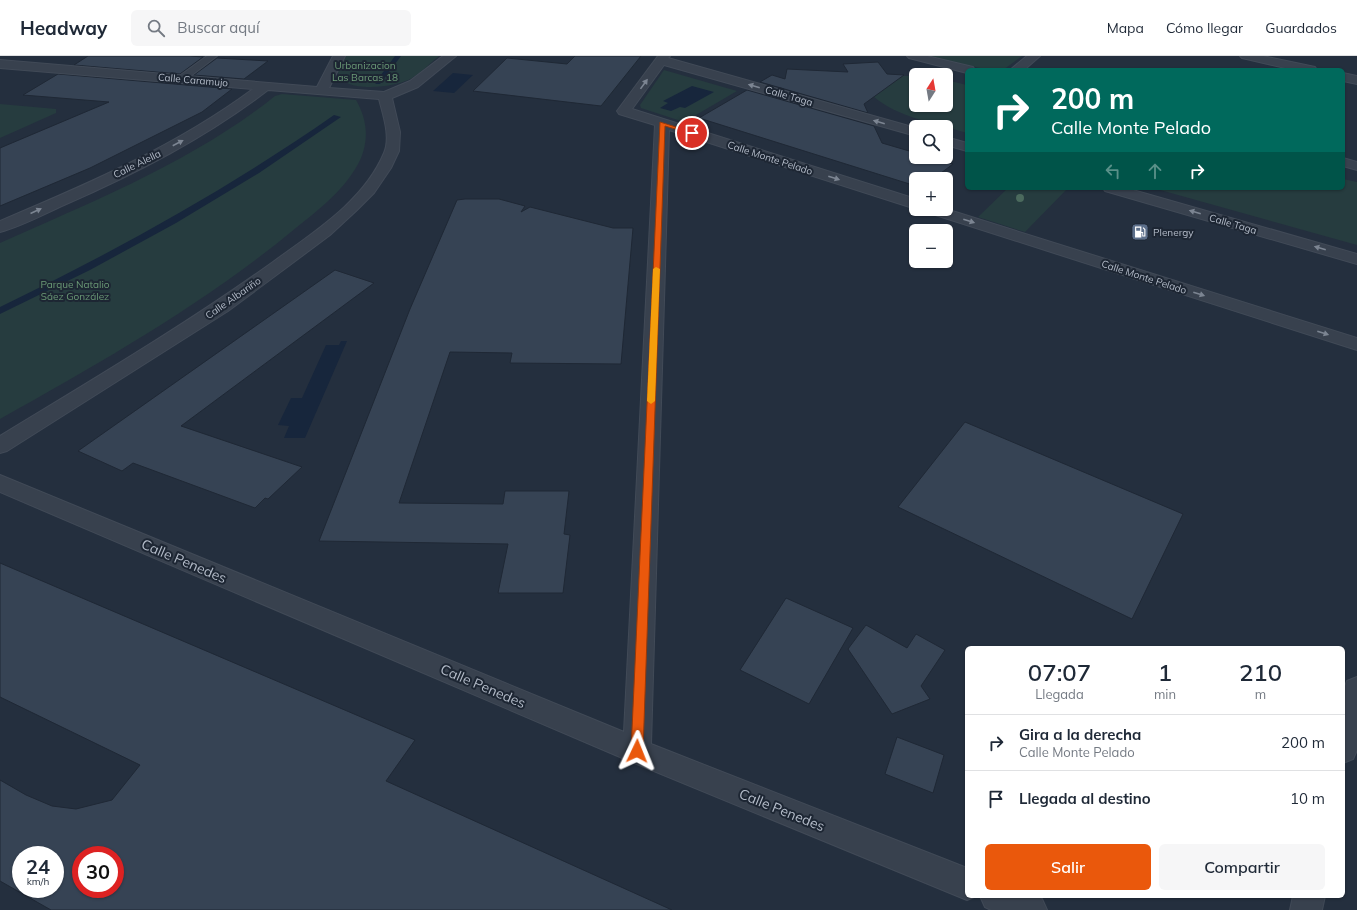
<!DOCTYPE html>
<html lang="es">
<head>
<meta charset="utf-8">
<style>
	:root { --surface:#fff; --page:#f6f6f7; --text:#1f2937; --muted:#747a83; --line:#e0e1e3; --accent:#ea580c }
	body { margin:0; font-family:Mulish,sans-serif; background:var(--page); color:var(--text); height:100vh; display:flex; flex-direction:column; font-size:15px; white-space:nowrap }
	* { box-sizing:border-box; margin:0 }
	p { font-size:13px; color:var(--muted) }
	.icon { flex:none; width:22px; height:22px; fill:none; stroke:currentColor; stroke-width:2; stroke-linecap:round; stroke-linejoin:round }
	.map { position:relative; flex:1; overflow:hidden }
	.drawer { position:absolute; left:965px; top:590px; width:380px; height:252px; display:flex; flex-direction:column; background:var(--surface); border-radius:6px; box-shadow:0 1px 3px #0004 }
	.drawer>* { flex:none }
	.banner { position:absolute; left:965px; top:12px; width:380px; height:122px; border-radius:6px; box-shadow:0 1px 3px #0004; background:#00695c; color:#fff; overflow:hidden }
	.needle { width:26px; rotate:11deg }
	.fabs { position:absolute; left:909px; top:12px; display:grid; gap:8px }
	.fabs a { display:grid; place-items:center; width:44px; height:44px; border-radius:6px; background:var(--surface); box-shadow:0 1px 3px #0004; font-size:20px }
	.speed { position:absolute; left:12px; top:790px; display:flex; gap:8px; font-size:20px; font-weight:700; text-align:center }
	.speed>* { display:grid; place-content:center; width:52px; height:52px; border-radius:50%; background:var(--surface); box-shadow:0 1px 3px #0004; line-height:1 }
	.speed small { font-size:10px; font-weight:400 }
	.speed .limit { border:6px solid #d22; background:#fff; color:#111 }
	.pin { position:absolute; display:grid; place-items:center; width:34px; height:34px; color:#fff; margin:-17px; border:2px solid #fff; border-radius:50%; box-shadow:0 1px 4px #0007 }
	.me { position:absolute; width:44px; margin:-22px; rotate:2deg; stroke-linejoin:round; filter:drop-shadow(0 0 3px #0008) }
	.turn { display:flex; align-items:center; gap:14px; height:84px; padding:0 20px; font-size:18px }
	.turn .icon { width:52px; height:52px; stroke-width:2.5 }
	.turn b { display:block; font-size:28px; line-height:34px }
	.lanes { display:flex; align-items:center; height:38px; padding:0 20px; background:#0003; justify-content:center; gap:20px; direction:ltr }
	.lanes .off { opacity:.35 }
	.eta { display:flex; justify-content:space-evenly; align-items:center; height:68px; text-align:center }
	.eta b { font-size:24px; font-weight:600; line-height:28px }
	.primary-button { display:flex; gap:8px; margin-top:auto; padding:8px 20px }
	.primary-button a { flex:1; height:46px; border-radius:6px; background:var(--accent); color:#fff; font-size:16px; font-weight:600; line-height:46px; text-align:center }
	.primary-button a+a { background:var(--page); color:var(--text) }
	ul { padding:0; list-style:none }
	li { display:flex; align-items:center; gap:12px; height:56px; padding:0 20px; border-top:1px solid var(--line) }
	li div { flex:1 }
	li b { display:block; font-size:15px }
	li em { font-style:normal }
	header { display:flex; align-items:center; gap:24px; box-sizing:border-box; height:56px; padding:0 20px; background:var(--surface); border-bottom:1px solid var(--line) }
	header strong { font-size:19px }
	nav { display:flex; gap:22px; margin-inline-start:auto; font-size:14px }
	.search { width:280px; height:36px; background:var(--page); display:flex; align-items:center; gap:10px; box-sizing:border-box; padding:0 14px; border-radius:6px; color:var(--muted); font-size:15px }
	.map>svg:first-child { display:block }
	.green { fill:#263c3f }
	.water { fill:#17263c }
	.lines { fill:none; stroke-linecap:round; stroke-linejoin:round }
	.stream { fill:#17263c; fill-rule:evenodd }
	.building { fill:#364354; stroke:#1f2835; fill-rule:evenodd }
	.service-casing { stroke:#414a57; stroke-width:2 }
	.minor-casing { stroke:#414a57; stroke-width:2 }
	.service { fill:#38414e; fill-rule:evenodd }
	.minor { fill:#38414e; fill-rule:evenodd }
	.tree { fill:#4b6a5d }
	.oneway { fill:#7c8592 }
	.route { fill:#ea580c; stroke:#983908 }
	.slow { fill:#f59e0b }
	.labels { text-anchor:middle; dominant-baseline:central; stroke-width:4; stroke-linejoin:round; paint-order:stroke }
	.far-park-label { font-size:10px; fill:#6b9a76; stroke:#1d2633 }
	.far-street-label { font-size:10px; fill:#b4bcc9; stroke:#1d2633 }
	.far-poi-label { font-size:10px; fill:#b4bcc9; stroke:#1d2633; text-anchor:start }
	.near-street-label { font-size:14px; fill:#b4bcc9; stroke:#1d2633 }
</style>
</head>
<body>
<header>
<strong>Headway</strong>
<div class="search"><svg class="icon" aria-label="search" viewBox="0 0 24 24"><circle cx="10" cy="10" r="6"/><path d="M15 15l6 6"/></svg>Buscar aquí</div>
<nav><a>Mapa</a><a>Cómo llegar</a><a>Guardados</a></nav>
</header>
<div class="map">
<svg width="1357" height="854" viewBox="0 0 1357 854">
	<rect width="100%" height="100%" fill="#242f3e"/>
	<path class="green" d="M 346,0 L 439,0 C 430,7 422,16 412,22 C 398,31 342,39 338,16 Z
		M 930,0 L 1022,0 L 1003,14 L 988,14 Z
		M 664,14 L 737,35 L 684,66 L 641,52 L 640,49 Z
		M 893,20 L 916,20 L 916,49 L 946,49 L 946,24 L 967,29 L 967,77 C 936,67 898,62 873,40 Z
		M 282,38 L 356,44 C 367,63 369,82 361,102 C 347,133 317,155 291,176 C 202,249 100,307 0,363 L 0,187 C 94,145 194,105 275,40 Z
		M 0,48 L 56,53 L 56,57 L 0,82 Z
		M 1343,123 L 1357,126 L 1357,189 L 1153,132 L 1343,132 Z
		M 1008,132 L 1068,132 L 1025,176 L 978,161 Z"/>
	<path class="water" d="M 453,17 L 473,19 L 454,37 L 433,35 Z
		M 692,30 L 714,36 L 685,52 L 680,51 L 671,55 L 660,52 L 668,47 L 663,45 Z
		M 341,285 L 347,285 L 305,382 L 284,382 L 289,370 L 278,369 L 291,342 L 302,342 L 326,289 L 339,289 Z"/>
	<g class="lines">
		<path class="stream" d="M 395,0 L 401,0 L 380,28 L 376,28 L 375,27 Z
			M 334,59 L 341,61 L 259,117 L 176,167 L 90,214 L 0,258 L 0,251 C 116,195 228,133 334,59 Z"/>
	</g>
	<path class="building" d="M 88,0 L 190,0 L 203,1 L 180,18 L 74,9 Z
		M 575,0 L 641,0 L 601,50 L 473,35 L 507,2 L 567,8 Z
		M 217,2 L 268,5 L 244,23 L 194,19 Z
		M 878,6 L 887,18 L 904,19 L 864,48 L 868,57 L 760,26 L 772,19 L 785,23 L 787,13 L 848,16 L 843,8 Z
		M 58,18 L 232,33 L 202,56 L 90,112 L 0,150 L 0,92 L 109,46 L 23,39 Z
		M 747,34 L 874,70 L 882,87 L 916,97 L 916,101 L 930,101 L 953,108 L 933,123 L 916,123 L 916,130 L 699,62 Z
		M 465,143 L 499,143 L 525,150 L 521,156 L 530,151 L 613,172 L 633,172 L 621,308 L 510,307 L 512,297 L 450,296 L 399,447 L 503,448 L 505,435 L 569,435 L 564,478 L 570,479 L 563,537 L 498,537 L 508,488 L 319,485 L 410,253 L 457,144 Z
		M 335,214 L 374,227 L 181,370 L 302,411 L 268,443 L 265,442 L 255,452 L 133,407 L 122,415 L 78,395 Z
		M 965,366 L 1183,458 L 1132,563 L 898,451 Z
		M 0,507 L 415,684 L 386,725 L 672,854 L 51,854 L 0,825 L 0,724 L 26,739 L 52,750 L 76,753 L 112,744 L 140,709 L 0,641 ZM 21,799 L 55,799 L 55,833 L 21,833 ZM 81,799 L 115,799 L 115,833 L 81,833 Z
		M 786,542 L 853,572 L 809,648 L 740,614 Z
		M 866,569 L 907,592 L 916,578 L 945,594 L 921,630 L 930,643 L 892,658 L 848,593 Z
		M 897,681 L 944,699 L 933,737 L 885,718 Z"/>
	<g class="lines">
		<g class="service-casing">
			<path id="service" d="M 207,0 L 217,0 L 184,25 L 178,25 L 178,21 Z"/>
		</g>
		<g class="minor-casing">
			<path id="minor" d="M 333,0 L 345,0 L 329,32 L 384,36 L 410,25 L 443,0 L 456,0 L 418,31 L 392,42 L 400,76 L 399,95 L 391,112 L 374,137 L 357,154 L 330,179 L 228,255 L 7,395 L 0,397 L 0,380 C 92,324 185,269 273,206 C 314,176 364,145 384,97 C 391,81 383,59 379,43 L 268,34 C 205,82 137,117 64,149 C 44,158 22,170 0,176 L 0,165 C 88,128 176,90 253,33 L 0,12 L 0,4 L 317,31 Z
				M 658,0 L 670,0 L 668,2 L 916,72 L 916,80 L 664,9 L 632,53 L 916,143 L 916,153 L 669,74 L 651,688 L 967,812 L 967,840 L 976,840 L 967,844 L 627,704 L 0,436 L 0,419 L 624,676 L 655,69 L 619,58 L 617,55 Z
				M 907,0 L 927,0 L 973,11 L 975,14 L 967,14 L 967,17 L 909,2 Z
				M 1027,0 L 1040,0 L 1024,14 L 1010,14 Z
				M 1240,0 L 1263,0 L 1315,11 L 1317,14 L 1294,14 L 1242,2 Z
				M 1343,17 L 1357,20 L 1357,28 L 1343,25 Z
				M 946,81 L 967,87 L 967,95 L 946,89 Z
				M 1343,102 L 1357,106 L 1357,114 L 1343,110 Z
				M 1103,132 L 1126,132 L 1357,198 L 1357,208 L 1105,135 Z
				M 923,153 L 946,153 L 1357,282 L 1357,294 L 926,156 Z
				M 1357,621 L 1357,694 L 1353,703 L 1343,707 L 1343,635 L 1347,625 Z
				M 980,840 L 1036,840 L 1042,843 L 1047,854 L 991,854 L 985,851 Z
				M 1293,840 L 1325,840 L 1322,854 L 1290,854 Z"/>
		</g>
		<use href="#service" class="service"/>
		<use href="#minor" class="minor"/>
	</g>
	<circle class="tree" cx="1020" cy="142" r="4"/>
	<defs><path id="oneway-solid" d="M-6-.8H1V-3.2L6.5 0L1 3.2V.8H-6Z"/></defs>
	<g class="oneway">
		<use href="#oneway-solid" transform="translate(644 28) rotate(-54)"/>
		<use href="#oneway-solid" transform="translate(754 30) rotate(-164)"/>
		<use href="#oneway-solid" transform="translate(879 66) rotate(-164)"/>
		<use href="#oneway-solid" transform="translate(178 87) rotate(-28)"/>
		<use href="#oneway-solid" transform="translate(834 122) rotate(18)"/>
		<use href="#oneway-solid" transform="translate(36 155) rotate(-24)"/>
		<use href="#oneway-solid" transform="translate(1195 156) rotate(-164)"/>
		<use href="#oneway-solid" transform="translate(969 165) rotate(18)"/>
		<use href="#oneway-solid" transform="translate(1320 192) rotate(-164)"/>
		<use href="#oneway-solid" transform="translate(1199 238) rotate(18)"/>
		<use href="#oneway-solid" transform="translate(1323 277) rotate(18)"/>
	</g>
	<path class="route" d="M 660,66 L 695,77 L 692,78 L 665,70 L 643,695 L 641,699 L 637,700 L 633,699 L 631,695 Z"/>
	<path class="slow" d="M 656,211 L 660,213 L 655,345 L 651,348 L 647,345 L 653,213 Z"/>
	<defs>
		<g id="fuel-square" transform="scale(0.9)"><rect x="-9" y="-9" width="18" height="18" rx="4" fill="#5c6f8a" stroke="#1d2633"/><path d="M-5.5-6h7V0h2V4h1.3V-2.5L3-4.5l.8-.8L6-3V5H2.5V1h-1V6h-7ZM-4.2-4.7v3.2H.2V-4.7Z" fill="#fff"/></g>
	</defs>
	<g fill-rule="evenodd">
		<use href="#fuel-square" x="1140" y="176"/>
	</g>
	<g class="labels">
		<g class="far-park-label">
			<text x="365" y="9">Urbanizacion<tspan x="365" dy="12">Las Barcas 18</tspan></text>
			<text x="75" y="228">Parque Natalio<tspan x="75" dy="12">Sáez González</tspan></text>
		</g>
		<g class="far-street-label">
			<text transform="translate(193 24) rotate(5)">Calle Caramujo</text>
			<text transform="translate(789 40) rotate(16)">Calle Taga</text>
			<text transform="translate(770 102) rotate(18)">Calle Monte Pelado</text>
			<text transform="translate(137 108) rotate(-26)">Calle Alella</text>
			<text transform="translate(1233 168) rotate(16)">Calle Taga</text>
			<text transform="translate(1144 221) rotate(18)">Calle Monte Pelado</text>
			<text transform="translate(233 242) rotate(-35)">Calle Albariño</text>
		</g>
		<g class="far-poi-label">
			<text x="1153" y="176">Plenergy</text>
		</g>
		<g class="near-street-label">
			<text transform="translate(184 505) rotate(23)">Calle Penedes</text>
			<text transform="translate(483 630) rotate(23)">Calle Penedes</text>
			<text transform="translate(782 754) rotate(22)">Calle Penedes</text>
		</g>
	</g>
</svg>
<div class="fabs">
<a><svg class="needle" viewBox="-14 -14 28 28"><path d="M0-13l5 13h-10z" fill="#e53935"/><path d="M0 13l5-13h-10z" fill="#747a83"/></svg></a>
<a><svg class="icon" aria-label="search" viewBox="0 0 24 24"><circle cx="10" cy="10" r="6"/><path d="M15 15l6 6"/></svg></a>
<a>+</a>
<a>−</a>
</div>
<div class="speed"><div>24<small>km/h</small></div><div class="limit">30</div></div>
<div class="pin" style="left:692px;top:77px;background:#d93025"><svg class="icon" aria-label="arrive" viewBox="0 0 24 24"><path d="M6 21V4h12l-3 4 3 4H6"/></svg></div>
<svg class="me" style="left:637px;top:695px" viewBox="-20 -20 40 40"><path d="M0-17L14 15 0 8-14 15z" fill="#ea580c" stroke="#fff" stroke-width="4"/></svg>
<div class="banner">
<div class="turn"><svg class="icon" aria-label="right" viewBox="0 0 24 24"><path d="M7 20v-9h11M14 6l5 5-5 5"/></svg><div><b>200 m</b>Calle Monte Pelado</div></div>
<div class="lanes"><svg class="icon off" aria-label="left" viewBox="0 0 24 24"><path d="M17 20v-9H6M10 6l-5 5 5 5"/></svg><svg class="icon off" aria-label="ahead" viewBox="0 0 24 24"><path d="M12 20V5M6 11l6-6 6 6"/></svg><svg class="icon" aria-label="right" viewBox="0 0 24 24"><path d="M7 20v-9h11M14 6l5 5-5 5"/></svg></div>
</div>
<section class="drawer">
<div class="eta">
<div><b>07:07</b><p>Llegada</p></div>
<div><b>1</b><p>min</p></div>
<div><b>210</b><p>m</p></div>
</div>
<ul>
<li><svg class="icon" aria-label="right" viewBox="0 0 24 24"><path d="M7 20v-9h11M14 6l5 5-5 5"/></svg><div><b>Gira a la derecha</b><p>Calle Monte Pelado</p></div><em>200 m</em></li>
<li><svg class="icon" aria-label="arrive" viewBox="0 0 24 24"><path d="M6 21V4h12l-3 4 3 4H6"/></svg><div><b>Llegada al destino</b></div><em>10 m</em></li>
</ul>
<div class="primary-button"><a>Salir</a><a>Compartir</a></div>
</section>
</div>
</body>
</html>
